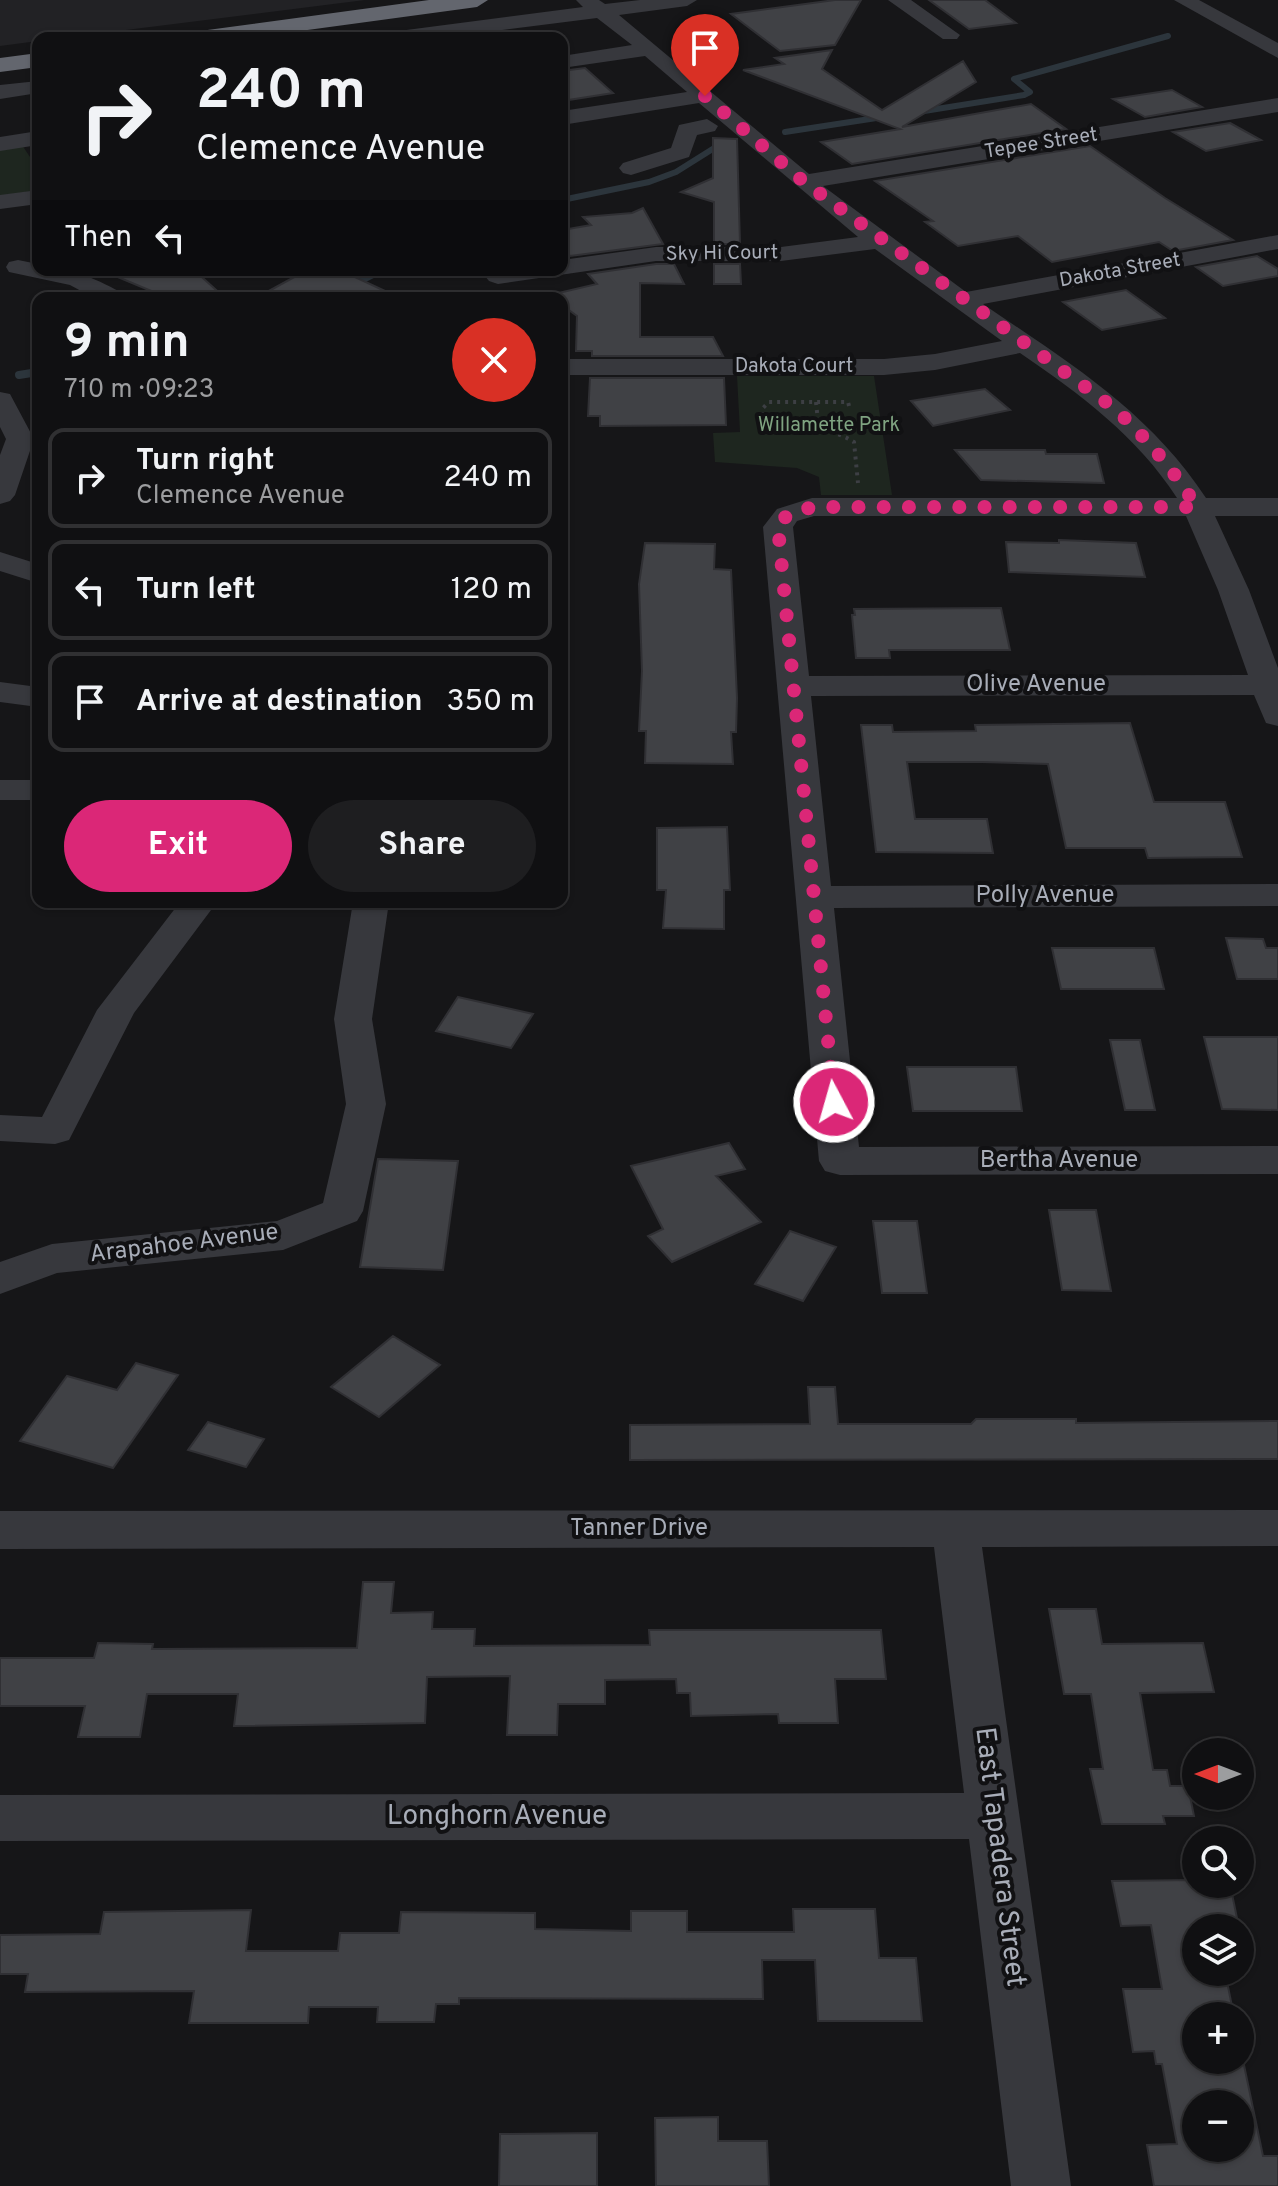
<!DOCTYPE html>
<html lang="en">
<head>
<meta charset="utf-8">
<style>
	:root { --surface:#101012; --page:#1e1e20; --text:#f1f3f6; --muted:#9c9d9f; --line:#303032; --accent:#db2777 }
	body { margin:0; font-family:Overpass,sans-serif; background:var(--page); color:var(--text); height:100vh; display:flex; flex-direction:column; font-size:30px; white-space:nowrap }
	* { box-sizing:border-box; margin:0 }
	p { font-size:26px; color:var(--muted) }
	.icon { flex:none; width:44px; height:44px; fill:none; stroke:currentColor; stroke-width:2; stroke-linecap:round; stroke-linejoin:round }
	.map { position:relative; flex:1; overflow:hidden }
	.sheet { position:absolute; left:32px; top:292px; width:536px; height:616px; display:flex; flex-direction:column; background:var(--surface); border-radius:16px; box-shadow:0 2px 6px #0004,0 0 0 2px var(--line) }
	.sheet>* { flex:none }
	.hud { position:absolute; left:32px; top:32px; width:536px; height:244px; border-radius:16px; box-shadow:0 2px 6px #0004,0 0 0 2px var(--line); background:#101012; color:var(--text); overflow:hidden }
	.needle { width:52px; rotate:270deg }
	.tools { position:absolute; left:1182px; top:1738px; display:grid; gap:16px }
	.tools a { display:grid; place-items:center; width:72px; height:72px; border-radius:50%; background:var(--surface); box-shadow:0 2px 6px #0004,0 0 0 2px var(--line); font-size:40px }
	.pin { position:absolute; display:grid; place-items:center; width:68px; height:68px; color:#fff; margin:-82px -34px; border-radius:50% 50% 50% 0; rotate:-45deg; box-shadow:0 0 8px #0007 }
	.pin .icon { rotate:45deg }
	.me { position:absolute; width:88px; margin:-44px; rotate:354deg; stroke-linejoin:round; filter:drop-shadow(0 0 6px #0008) }
	.turn { display:flex; align-items:center; gap:28px; height:168px; padding:0 32px; font-size:36px }
	.turn .icon { width:104px; height:104px; stroke-width:2.5 }
	.turn b { display:block; font-size:56px; line-height:68px }
	.then { display:flex; align-items:center; height:76px; padding:0 32px; background:#0003; gap:16px; font-size:30px }
	.round { display:grid; place-items:center; flex:none; width:84px; height:84px; border-radius:42px; background:var(--page) }
	.headline { display:flex; align-items:center; justify-content:space-between; height:136px; padding:0 32px }
	h1 { font-size:48px; font-weight:700; line-height:60px }
	.primary-button { display:flex; gap:16px; margin-top:auto; padding:16px 32px }
	.primary-button a { flex:1; height:92px; border-radius:48px; background:var(--accent); color:#fff; font-size:32px; font-weight:700; line-height:92px; text-align:center }
	.primary-button a+a { background:var(--page); color:var(--text) }
	ul { padding:0; list-style:none }
	li { display:flex; align-items:center; gap:24px; height:100px; margin:0 16px 12px; padding:0 16px; border:4px solid var(--line); border-radius:16px }
	li div { flex:1 }
	li b { display:block; font-size:30px }
	li em { font-style:normal }
	.map>svg:first-child { display:block }
	.built { fill:#222225 }
	.green { fill:#1e261f }
	.lines { fill:none; stroke-linecap:round; stroke-linejoin:round }
	.stream-far1 { stroke:#2c353c; stroke-width:6 }
	.stream { stroke:#2c353c; stroke-width:8 }
	.building { fill:#404145; stroke:#303034; stroke-width:2; fill-rule:evenodd }
	.path { stroke:#3d3f44; stroke-width:4; stroke-dasharray:3 5; stroke-linecap:butt }
	.minor { fill:#37383d; fill-rule:evenodd }
	.highway { fill:#63666e; fill-rule:evenodd }
	.route { stroke:#db2777; stroke-width:14; stroke-dasharray:0 25.2 }
	.labels { text-anchor:middle; dominant-baseline:central; stroke-width:8; stroke-linejoin:round; paint-order:stroke }
	.far-street-label { font-size:20px; fill:#a8adb8; stroke:#111113 }
	.far-park-label { font-size:20px; fill:#7fa381; stroke:#111113 }
	.street-label { font-size:24px; fill:#a8adb8; stroke:#111113 }
	.near-street-label { font-size:28px; fill:#a8adb8; stroke:#111113 }
</style>
</head>
<body>
<div class="map">
<svg width="1278" height="2186" viewBox="0 0 1278 2186">
	<rect width="100%" height="100%" fill="#161618"/>
	<path class="built" d="M 0,0 L 365,0 L 62,38 L 38,38 L 38,41 L 0,46 Z"/>
	<path class="green" d="M 22,145 L 38,169 L 38,190 L 0,196 L 0,148 Z
		M 737,376 L 874,376 L 892,495 L 821,495 L 819,477 L 797,468 L 715,462 L 713,433 L 740,432 Z"/>
	<g class="lines">
		<path class="stream-far1" d="M 918,112 L 1024,95 L 1030,92 L 1014,79 L 1168,36
			M 785,132 L 883,117
			M 562,200 L 649,182 L 676,172 L 719,145
			M 353,285 L 383,270"/>
		<path class="stream" d="M 19,375 L 38,372"/>
	</g>
	<path class="building" d="M 835,0 L 861,0 L 835,45 L 780,51 L 731,14 Z
		M 929,0 L 985,0 L 1016,23 L 969,29 Z
		M 832,50 L 822,69 L 882,110 L 963,61 L 976,82 L 902,127 L 1031,104 L 1066,129 L 852,164 L 821,142 L 900,129 L 743,70 L 784,64 L 775,58 Z
		M 585,68 L 613,93 L 562,101 L 562,71 Z
		M 1172,90 L 1202,107 L 1145,117 L 1113,99 Z
		M 1230,123 L 1261,140 L 1206,151 L 1173,132 Z
		M 713,138 L 737,139 L 740,244 L 714,244 L 714,202 L 681,192 L 713,178 Z
		M 1090,146 L 1165,198 L 1233,240 L 1173,251 L 1159,242 L 1052,262 L 1018,236 L 958,246 L 925,222 L 933,221 L 875,181 Z
		M 643,208 L 663,244 L 570,256 L 562,247 L 562,230 L 591,225 L 583,217 L 632,213 Z
		M 1257,256 L 1278,269 L 1278,276 L 1223,286 L 1196,267 Z
		M 656,264 L 674,264 L 684,284 L 640,283 L 640,337 L 713,337 L 723,356 L 592,356 L 592,351 L 576,351 L 577,316 L 562,305 L 562,298 L 550,295 L 597,284 L 588,274 Z
		M 714,264 L 740,264 L 741,284 L 714,284 Z
		M 101,270 L 194,270 L 225,298 L 168,298 Z
		M 307,270 L 340,270 L 400,298 L 256,298 Z
		M 1126,290 L 1165,318 L 1102,330 L 1063,302 Z
		M 590,378 L 724,378 L 726,425 L 600,426 L 600,416 L 588,416 Z
		M 985,389 L 1010,410 L 933,426 L 911,401 Z
		M 955,450 L 1045,450 L 1046,454 L 1097,454 L 1104,483 L 981,480 Z
		M 1059,540 L 1136,543 L 1145,577 L 1009,572 L 1006,542 L 1059,543 Z
		M 645,543 L 715,544 L 714,569 L 731,570 L 737,698 L 736,732 L 731,732 L 733,764 L 645,763 L 646,731 L 639,731 L 642,671 L 639,584 Z
		M 1001,608 L 1010,650 L 889,650 L 890,658 L 856,658 L 852,615 L 855,615 L 854,609 Z
		M 1130,723 L 1154,802 L 1225,802 L 1242,857 L 1148,858 L 1145,848 L 1066,848 L 1048,764 L 982,762 L 907,762 L 915,819 L 987,819 L 993,853 L 876,852 L 861,725 L 892,725 L 893,732 L 976,731 L 975,725 Z
		M 727,827 L 730,890 L 724,890 L 724,929 L 663,928 L 666,890 L 657,890 L 657,828 Z
		M 1226,938 L 1263,939 L 1266,948 L 1278,948 L 1278,979 L 1237,979 Z
		M 1052,948 L 1154,948 L 1164,989 L 1061,989 Z
		M 458,997 L 533,1014 L 511,1048 L 436,1031 Z
		M 1204,1037 L 1278,1037 L 1278,1110 L 1222,1109 Z
		M 1110,1040 L 1140,1040 L 1155,1110 L 1125,1110 Z
		M 907,1067 L 1016,1067 L 1022,1111 L 913,1111 Z
		M 729,1143 L 745,1169 L 716,1176 L 761,1222 L 672,1262 L 648,1236 L 663,1229 L 631,1166 Z
		M 378,1159 L 458,1161 L 443,1270 L 360,1267 Z
		M 1049,1210 L 1096,1210 L 1111,1291 L 1062,1290 Z
		M 873,1221 L 917,1221 L 927,1293 L 882,1293 Z
		M 790,1231 L 836,1247 L 803,1301 L 755,1284 Z
		M 393,1336 L 440,1365 L 379,1417 L 331,1387 Z
		M 136,1363 L 178,1375 L 113,1468 L 20,1441 L 67,1376 L 117,1390 Z
		M 808,1387 L 835,1387 L 838,1424 L 971,1424 L 976,1419 L 1076,1419 L 1076,1423 L 1278,1421 L 1278,1459 L 630,1460 L 630,1425 L 810,1424 Z
		M 208,1422 L 264,1439 L 246,1467 L 188,1450 Z
		M 363,1582 L 394,1582 L 391,1613 L 433,1612 L 432,1629 L 475,1629 L 474,1646 L 650,1645 L 649,1630 L 881,1630 L 886,1679 L 835,1679 L 838,1723 L 779,1723 L 778,1714 L 691,1716 L 690,1693 L 677,1693 L 676,1679 L 605,1680 L 605,1704 L 558,1704 L 557,1735 L 507,1735 L 510,1676 L 427,1677 L 425,1723 L 234,1726 L 238,1694 L 147,1694 L 140,1737 L 78,1737 L 85,1706 L 0,1706 L 0,1658 L 94,1658 L 98,1643 L 153,1644 L 152,1649 L 357,1648 Z
		M 1049,1609 L 1096,1609 L 1102,1644 L 1203,1643 L 1214,1692 L 1140,1693 L 1153,1770 L 1167,1770 L 1170,1786 L 1188,1786 L 1194,1816 L 1163,1816 L 1165,1824 L 1102,1824 L 1090,1769 L 1103,1769 L 1091,1694 L 1064,1694 Z
		M 1196,1880 L 1196,1884 L 1230,1884 L 1239,1928 L 1196,1928 L 1196,1972 L 1225,1972 L 1234,2016 L 1196,2016 L 1196,2060 L 1240,2060 L 1240,2046 L 1263,2156 L 1278,2156 L 1278,2186 L 1154,2186 L 1147,2145 L 1177,2144 L 1162,2064 L 1156,2064 L 1154,2051 L 1133,2052 L 1123,1989 L 1162,1989 L 1151,1925 L 1121,1926 L 1112,1881 ZM 1196,2104 L 1240,2104 L 1240,2148 L 1196,2148 Z
		M 793,1909 L 875,1909 L 879,1958 L 916,1958 L 922,2021 L 818,2021 L 815,1960 L 762,1960 L 763,1999 L 459,1998 L 459,2004 L 436,2004 L 434,2022 L 377,2022 L 378,2007 L 309,2007 L 308,2023 L 189,2023 L 194,1991 L 25,1992 L 28,1974 L 0,1974 L 0,1935 L 100,1934 L 104,1912 L 251,1910 L 246,1951 L 338,1951 L 340,1933 L 399,1933 L 401,1912 L 535,1913 L 535,1929 L 631,1931 L 631,1911 L 687,1911 L 687,1932 L 794,1932 Z
		M 718,2117 L 718,2141 L 767,2141 L 769,2186 L 656,2186 L 655,2118 Z
		M 597,2133 L 597,2186 L 499,2186 L 500,2134 Z"/>
	<g class="lines">
		<path class="path" d="M 816,402 L 819,431
			M 849,406 L 848,402 L 769,402 L 762,409 L 761,430 C 793,429 826,424 854,442 L 858,483"/>
		<path class="minor" d="M 576,0 L 599,0 L 605,4 L 640,0 L 697,0 L 687,6 L 619,15 L 809,174 L 1278,98 L 1278,112 L 823,186 L 966,292 L 1278,235 L 1278,249 L 983,304 C 1068,362 1148,410 1206,498 L 1278,498 L 1278,516 L 1215,516 L 1249,590 L 1278,668 L 1278,726 L 1266,723 L 1254,695 L 811,696 L 831,886 L 1278,884 L 1278,906 L 834,908 L 859,1147 L 1278,1146 L 1278,1174 L 840,1175 L 825,1171 L 819,1161 L 763,527 L 777,509 L 812,498 L 1177,498 C 1137,436 1080,394 1020,353 L 935,370 L 884,375 L 562,375 L 562,359 L 884,359 L 935,354 L 1002,341 L 875,249 L 781,261 L 656,261 L 498,284 L 489,281 L 485,276 L 492,270 L 562,270 L 562,260 L 656,247 L 781,247 L 858,237 L 699,103 L 562,125 L 562,111 L 687,92 L 645,56 L 562,68 L 562,56 L 632,45 L 597,18 L 439,38 L 381,38 L 391,32 L 583,7 ZM 814,516 L 1186,516 L 1218,590 L 1248,675 L 809,676 L 793,527 L 797,521 Z
			M 888,0 L 911,0 L 960,35 L 957,39 L 943,39 Z
			M 1174,0 L 1199,0 L 1278,43 L 1278,58 Z
			M 38,81 L 38,93 L 0,99 L 0,85 Z
			M 707,119 L 718,126 L 715,131 L 697,135 L 689,157 L 631,175 L 623,173 L 619,168 L 623,163 L 671,148 L 679,125 Z
			M 38,131 L 38,145 L 0,151 L 0,137 Z
			M 38,190 L 38,204 L 0,209 L 0,195 Z
			M 18,260 L 38,264 L 38,270 C 75,270 89,275 122,293 L 126,298 L 94,298 L 70,285 L 9,272 L 6,267 L 9,262 Z
			M 0,392 L 10,394 L 34,439 L 15,495 L 10,501 L 0,504 L 0,455 L 6,439 L 0,427 Z
			M 0,552 L 38,564 L 38,583 L 0,571 Z
			M 0,682 L 38,687 L 38,707 L 0,702 Z
			M 0,780 L 38,780 L 38,800 L 0,800 Z
			M 180,902 L 217,902 L 134,1013 L 69,1140 L 55,1144 L 0,1141 L 0,1115 L 42,1117 L 97,1010 Z
			M 353,902 L 389,902 L 372,1019 L 386,1104 L 363,1211 L 357,1221 L 283,1250 L 57,1273 L 0,1294 L 0,1262 L 52,1244 L 277,1221 L 323,1203 L 346,1104 L 334,1019 Z
			M 1278,1510 L 1278,1546 L 982,1547 L 1071,2186 L 1011,2186 L 969,1839 L 0,1841 L 0,1795 L 964,1793 L 934,1547 L 0,1549 L 0,1511 Z"/>
		<path class="highway" d="M 429,0 L 488,0 L 477,7 L 249,38 L 189,38 L 192,33 L 200,31 Z
			M 38,53 L 38,67 L 0,72 L 0,58 Z"/>
	</g>
	<g class="lines">
		<path class="route" d="M 705,96 L 804,182 L 1114,408 C 1147,438 1173,470 1197,507 L 812,507 L 787,515 L 778,527 L 834,1102"/>
	</g>
	<g class="labels">
		<g class="far-street-label">
			<text transform="translate(1041 144) rotate(-9)">Tepee Street</text>
			<text transform="translate(722 254) rotate(-1)">Sky Hi Court</text>
			<text transform="translate(1120 271) rotate(-10)">Dakota Street</text>
			<text x="794" y="367">Dakota Court</text>
		</g>
		<g class="far-park-label">
			<text x="829" y="426">Willamette Park</text>
		</g>
		<g class="street-label">
			<text x="1036" y="685">Olive Avenue</text>
			<text x="1045" y="896">Polly Avenue</text>
			<text x="1059" y="1161">Bertha Avenue</text>
			<text transform="translate(184 1244) rotate(-7)">Arapahoe Avenue</text>
			<text x="639" y="1529">Tanner Drive</text>
		</g>
		<g class="near-street-label">
			<text x="497" y="1817">Longhorn Avenue</text>
			<text transform="translate(999 1857) rotate(83)">East Tapadera Street</text>
		</g>
	</g>
</svg>
<div class="tools">
<a><svg class="needle" viewBox="-14 -14 28 28"><path d="M0-13l5 13h-10z" fill="#e53935"/><path d="M0 13l5-13h-10z" fill="#9c9d9f"/></svg></a>
<a><svg class="icon" aria-label="search" viewBox="0 0 24 24"><circle cx="10" cy="10" r="6"/><path d="M15 15l6 6"/></svg></a>
<a><svg class="icon" aria-label="layers" viewBox="0 0 24 24"><path d="M12 4l9 5-9 5-9-5zM3 14l9 5 9-5"/></svg></a>
<a>+</a>
<a>−</a>
</div>
<div class="pin" style="left:705px;top:96px;background:#d93025"><svg class="icon" aria-label="arrive" viewBox="0 0 24 24"><path d="M6 21V4h12l-3 4 3 4H6"/></svg></div>
<svg class="me" style="left:834px;top:1102px" viewBox="-20 -20 40 40"><circle r="17" fill="#db2777" stroke="#fff" stroke-width="3"/><path d="M0-11L8 9 0 5-8 9z" fill="#fff"/></svg>
<div class="hud">
<div class="turn"><svg class="icon" aria-label="right" viewBox="0 0 24 24"><path d="M7 20v-9h11M14 6l5 5-5 5"/></svg><div><b>240 m</b>Clemence Avenue</div></div>
<div class="then">Then<svg class="icon" aria-label="left" viewBox="0 0 24 24"><path d="M17 20v-9H6M10 6l-5 5 5 5"/></svg></div>
</div>
<section class="sheet">
<div class="headline"><div><h1>9 min</h1><p>710 m · 09:23</p></div><a class="round" style="background:#d93025;color:#fff"><svg class="icon" aria-label="close" viewBox="0 0 24 24"><path d="M6 6l12 12M18 6L6 18"/></svg></a></div>
<ul>
<li><svg class="icon" aria-label="right" viewBox="0 0 24 24"><path d="M7 20v-9h11M14 6l5 5-5 5"/></svg><div><b>Turn right</b><p>Clemence Avenue</p></div><em>240 m</em></li>
<li><svg class="icon" aria-label="left" viewBox="0 0 24 24"><path d="M17 20v-9H6M10 6l-5 5 5 5"/></svg><div><b>Turn left</b></div><em>120 m</em></li>
<li><svg class="icon" aria-label="arrive" viewBox="0 0 24 24"><path d="M6 21V4h12l-3 4 3 4H6"/></svg><div><b>Arrive at destination</b></div><em>350 m</em></li>
</ul>
<div class="primary-button"><a>Exit</a><a>Share</a></div>
</section>
</div>
</body>
</html>
